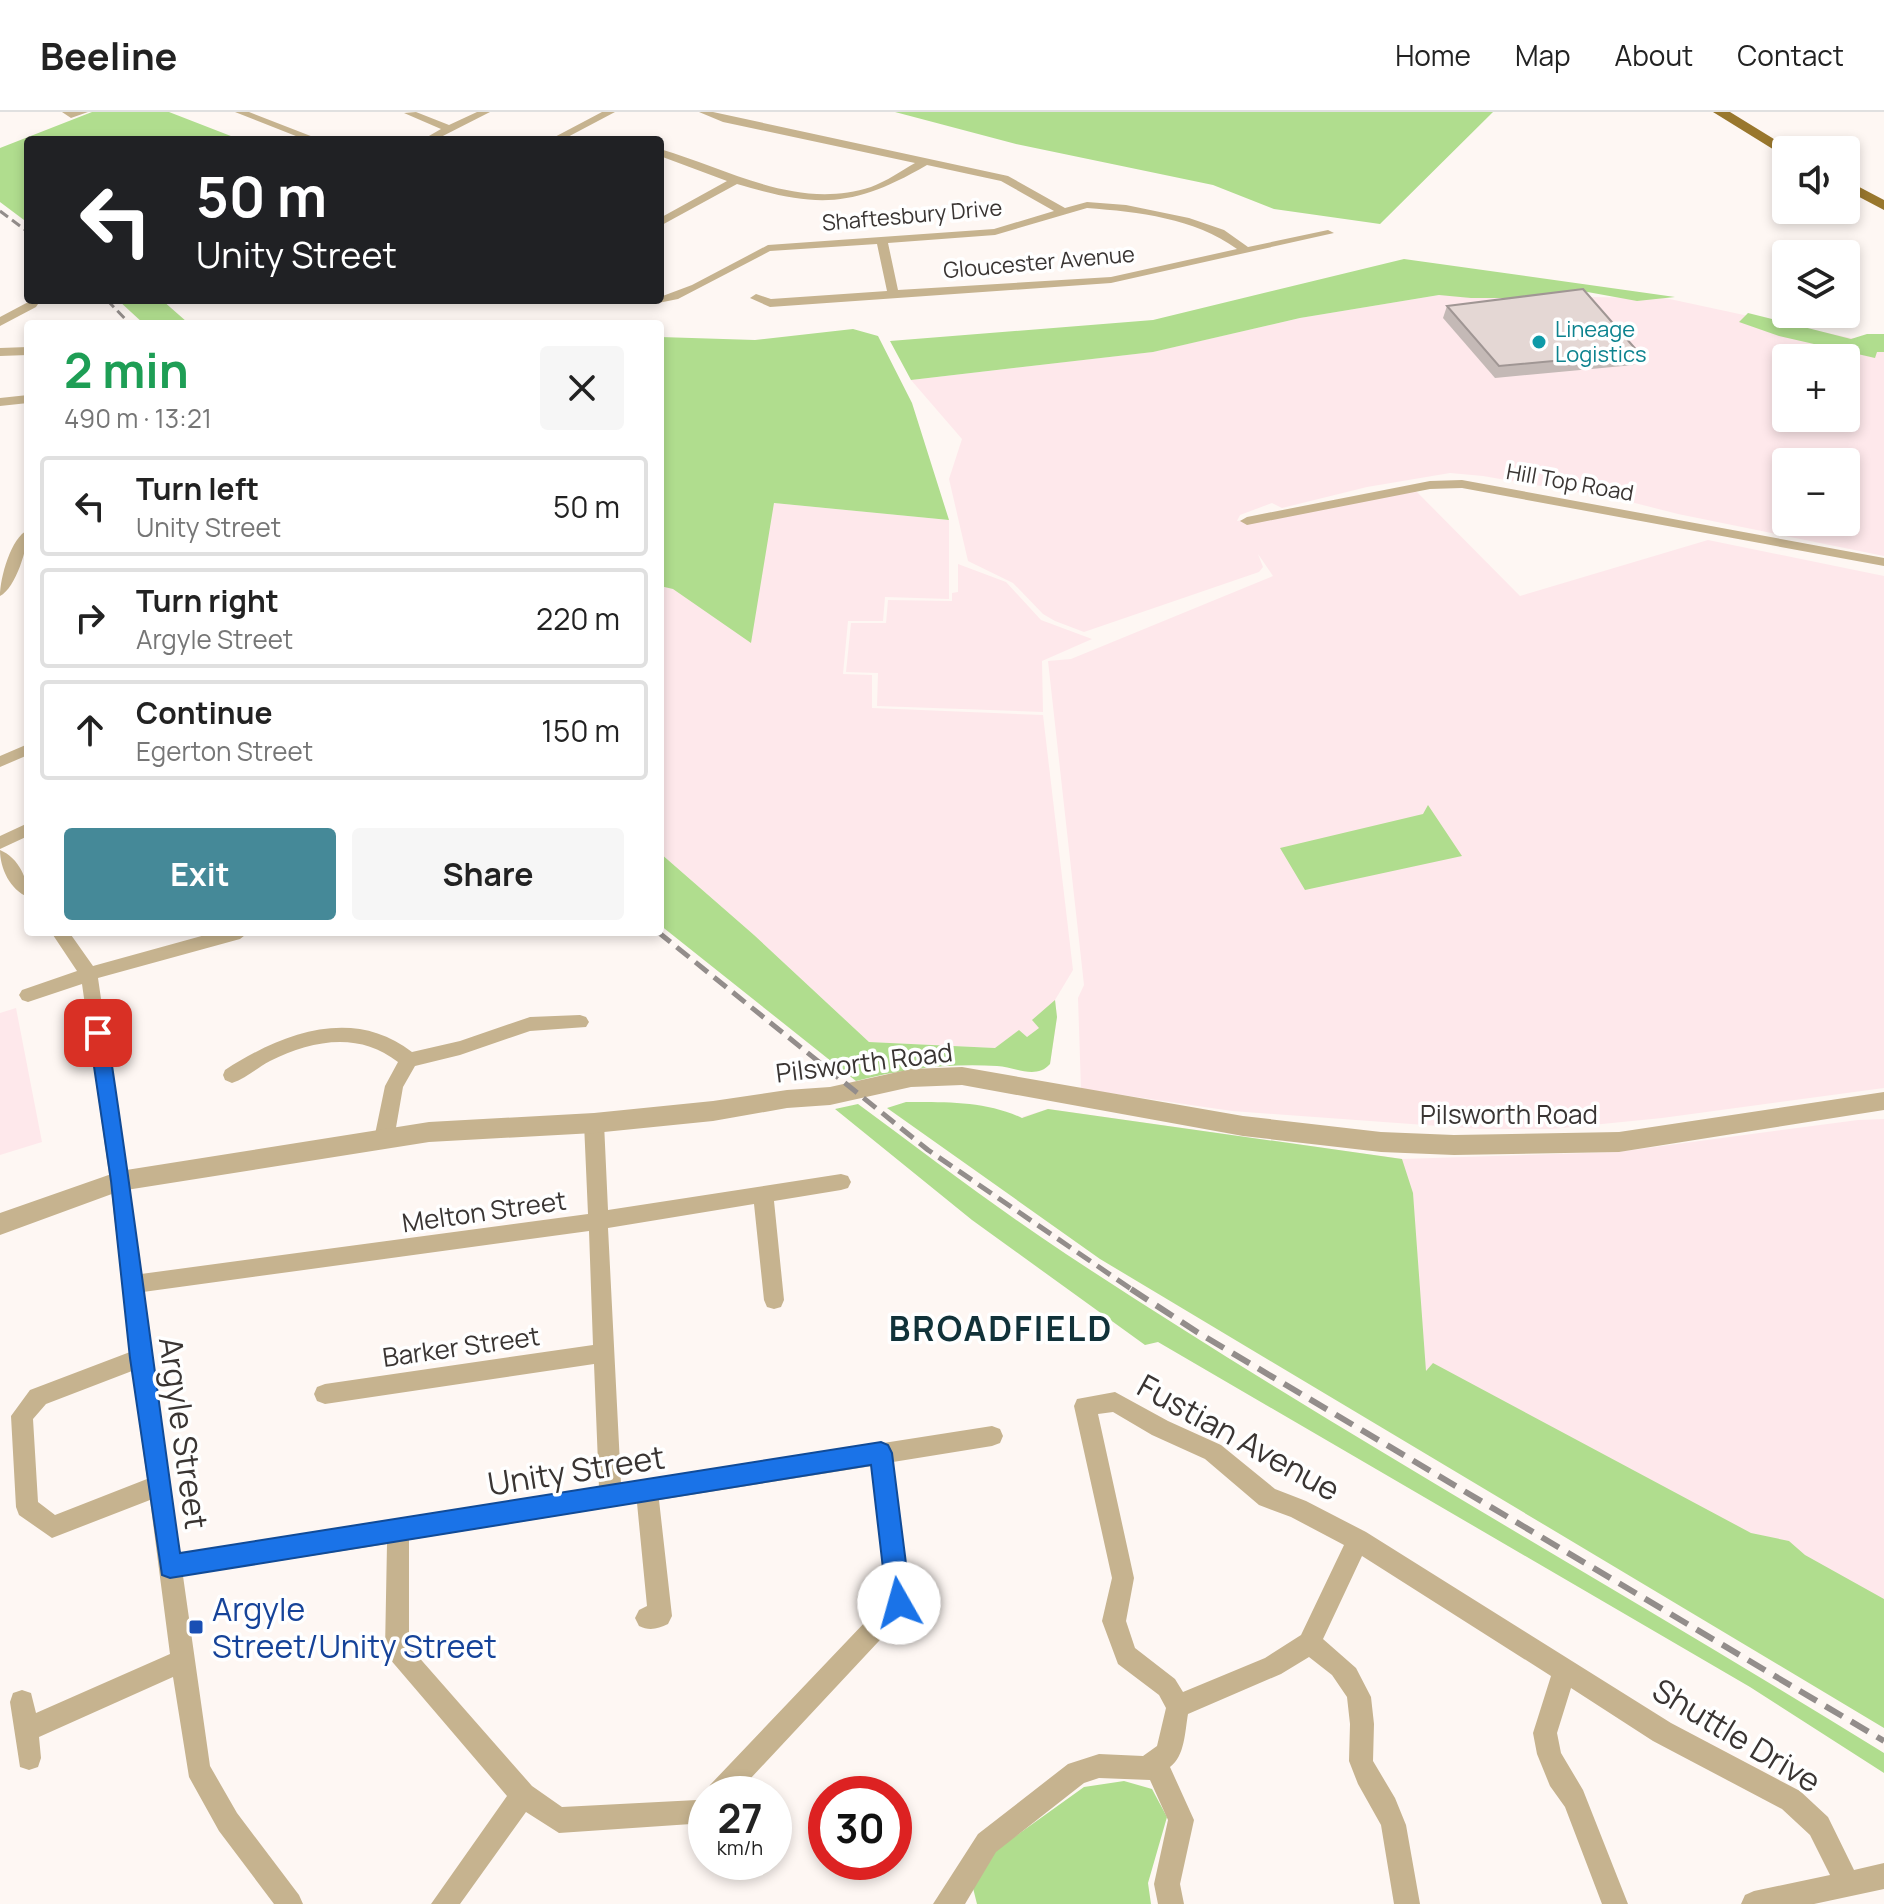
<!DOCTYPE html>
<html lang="en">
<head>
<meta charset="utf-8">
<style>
	:root { --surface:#fff; --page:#f6f6f6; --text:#222; --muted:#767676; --line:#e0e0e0; --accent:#458998 }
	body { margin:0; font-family:Manrope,sans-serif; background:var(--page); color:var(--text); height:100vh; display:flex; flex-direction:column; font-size:30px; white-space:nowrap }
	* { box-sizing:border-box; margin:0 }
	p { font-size:26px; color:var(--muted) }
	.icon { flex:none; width:44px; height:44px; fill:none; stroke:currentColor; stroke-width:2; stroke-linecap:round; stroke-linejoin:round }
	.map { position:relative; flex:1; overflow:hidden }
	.side { position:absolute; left:24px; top:208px; width:640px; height:616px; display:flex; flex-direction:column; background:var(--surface); border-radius:8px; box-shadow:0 4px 12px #0003 }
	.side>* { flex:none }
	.hud { position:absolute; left:24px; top:24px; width:640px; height:168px; border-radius:8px; box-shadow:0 4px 12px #0003; background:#202124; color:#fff; overflow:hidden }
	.buttons { position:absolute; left:1772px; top:24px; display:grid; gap:16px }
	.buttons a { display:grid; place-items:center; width:88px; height:88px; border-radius:8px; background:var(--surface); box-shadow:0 4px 12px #0003; font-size:40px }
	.speed { position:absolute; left:688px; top:1664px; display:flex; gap:16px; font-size:40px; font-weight:700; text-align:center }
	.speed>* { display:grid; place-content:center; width:104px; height:104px; border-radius:50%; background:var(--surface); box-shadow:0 4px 12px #0003; line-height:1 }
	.speed small { font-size:20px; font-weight:400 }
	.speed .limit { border:12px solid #d22; background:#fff; color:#111 }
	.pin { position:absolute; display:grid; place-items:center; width:68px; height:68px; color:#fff; margin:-34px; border-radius:16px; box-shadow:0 4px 12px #0006 }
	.me { position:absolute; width:88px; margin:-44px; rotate:353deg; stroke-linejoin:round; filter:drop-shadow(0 0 6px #0008) }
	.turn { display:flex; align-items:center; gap:28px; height:168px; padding:0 40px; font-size:36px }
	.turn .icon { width:104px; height:104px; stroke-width:2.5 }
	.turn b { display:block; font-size:56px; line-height:68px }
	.round { display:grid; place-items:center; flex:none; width:84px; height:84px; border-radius:8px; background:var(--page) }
	.overview { display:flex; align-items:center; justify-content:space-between; height:136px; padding:0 40px }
	h1 { font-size:48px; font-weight:700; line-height:60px; color:#1e9e55 }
	.action { display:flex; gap:16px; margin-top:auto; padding:16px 40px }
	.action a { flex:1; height:92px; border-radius:8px; background:var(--accent); color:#fff; font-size:32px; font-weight:700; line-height:92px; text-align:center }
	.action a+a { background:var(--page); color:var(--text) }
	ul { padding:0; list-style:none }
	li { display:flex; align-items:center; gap:24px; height:100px; margin:0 16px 12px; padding:0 24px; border:4px solid var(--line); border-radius:8px }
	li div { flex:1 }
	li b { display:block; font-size:30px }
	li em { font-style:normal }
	header { display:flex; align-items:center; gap:48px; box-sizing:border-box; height:112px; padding:0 40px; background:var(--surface); border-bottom:2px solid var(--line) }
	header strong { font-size:38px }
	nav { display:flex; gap:44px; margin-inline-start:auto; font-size:28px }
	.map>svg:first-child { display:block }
	.industrial { fill:#fee8eb; fill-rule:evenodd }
	.green { fill:#b0dd8e }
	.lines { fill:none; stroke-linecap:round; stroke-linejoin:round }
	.minor { fill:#c6b38f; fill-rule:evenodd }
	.tertiary { fill:#c6b38f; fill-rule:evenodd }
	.primary { fill:#99772d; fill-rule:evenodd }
	.rail-far2 { stroke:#938d8b; stroke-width:3; stroke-dasharray:10 5; stroke-linecap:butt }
	.rail-far1 { stroke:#938d8b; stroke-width:5; stroke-dasharray:16 8; stroke-linecap:butt }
	.rail { stroke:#938d8b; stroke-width:6; stroke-dasharray:20 10; stroke-linecap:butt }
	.wall { fill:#c4b9b6 }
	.building { fill:#e4d7d4; stroke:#a09694; stroke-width:2 }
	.route { fill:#1a73e8; stroke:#114b97; stroke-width:2 }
	.culture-dot { fill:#0f9aa8; stroke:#fff; stroke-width:3 }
	.transit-dot { fill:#1a4fb4; stroke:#fff; stroke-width:3 }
	.labels { text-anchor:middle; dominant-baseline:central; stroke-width:7; stroke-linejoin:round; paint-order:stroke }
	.far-street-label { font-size:22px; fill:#3a3533; stroke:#fff }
	.far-culture-label { font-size:22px; fill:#0d838f; stroke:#fff; text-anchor:start }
	.street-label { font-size:26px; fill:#3a3533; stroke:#fff }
	.near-street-label { font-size:32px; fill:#3a3533; stroke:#fff }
	.near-transit-label { font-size:32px; fill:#164399; stroke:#fff; text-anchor:start }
	.district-label { font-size:34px; font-weight:bold; letter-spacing:2px; fill:#113239; stroke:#fff }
</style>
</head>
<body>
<header>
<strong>Beeline</strong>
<nav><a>Home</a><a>Map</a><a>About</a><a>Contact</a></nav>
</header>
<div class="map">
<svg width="1884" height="1792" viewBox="0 0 1884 1792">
	<rect width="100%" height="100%" fill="#fef7f3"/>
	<path class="industrial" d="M 1439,183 L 1665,186 L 1884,233 L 1884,444 L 1678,402 L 1627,389 L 1483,364 L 1450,361 L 1367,375 L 1282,396 L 1272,391 L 1240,403 L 1237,409 L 1413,376 L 1520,484 L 1708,428 L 1884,464 L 1884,976 L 1662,1006 L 1552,1017 L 1480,1017 L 1232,999 L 1081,977 L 1078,886 L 1084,873 L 1048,549 L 1071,547 L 1273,464 L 1258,442 L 1263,455 L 1259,460 L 1084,520 L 1055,509 L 1043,502 L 1013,471 L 968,449 L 949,367 L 962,327 L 911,268 L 1152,240 L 1300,206 ZM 1786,246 L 1846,246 L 1846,306 L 1786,306 ZM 1786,350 L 1846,350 L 1846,410 L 1786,410 Z
		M 774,391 L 949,408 L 949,487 L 885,485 L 883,509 L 848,509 L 843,562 L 872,563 L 872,596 L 1043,603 L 1073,858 L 1055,888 L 1057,905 L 1050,952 L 995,936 L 869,930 L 754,823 L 660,741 L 660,474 L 673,476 Z
		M 958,452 L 1006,470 L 1041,508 L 1092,527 L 1042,549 L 1043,600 L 877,594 L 878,561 L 846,560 L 851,511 L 886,511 L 888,488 L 952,489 L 952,481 L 958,480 Z
		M 16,896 L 42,1030 L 0,1043 L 0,901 Z
		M 1048,997 L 1402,1047 L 1617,1040 L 1858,1008 L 1884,1007 L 1884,1533 L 1388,1259 L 1022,1005 Z"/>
	<path class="green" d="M 92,0 L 169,0 L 236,26 L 28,28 L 28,111 L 0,90 L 0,36 Z
		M 895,0 L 1493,0 L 1380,112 L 1274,97 L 1213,73 L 1016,32 Z
		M 1404,147 L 1675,185 L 1637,189 L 1582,179 L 1523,186 L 1471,186 L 1439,183 L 1300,206 L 1153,240 L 911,268 L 890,229 L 1153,208 Z
		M 118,188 L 162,188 L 187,210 L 144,212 Z
		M 1748,201 L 1851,227 L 1867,222 L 1884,222 L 1884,240 L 1877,240 L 1875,246 L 1779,224 L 1739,210 Z
		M 853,217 L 878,224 L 912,291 L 949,408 L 774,391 L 751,531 L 673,477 L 660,474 L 660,225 L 755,228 Z
		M 1428,693 L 1462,744 L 1305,778 L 1280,736 L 1423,702 Z
		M 660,741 L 754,823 L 869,930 L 995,936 L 1019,918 L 1027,925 L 1039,916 L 1032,908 L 1055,888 L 1057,905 L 1050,952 C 1036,968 1015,955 997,954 C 948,951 903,957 856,969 L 660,813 Z
		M 906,990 C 946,990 986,989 1022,1006 L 1048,997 L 1402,1047 L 1413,1081 L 1426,1259 L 1433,1251 L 1751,1421 L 1789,1429 L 1805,1443 L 1884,1487 L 1884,1616 L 1100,1147 L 887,996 Z
		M 858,992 C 927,1043 995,1095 1066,1142 C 1333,1318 1612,1473 1884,1641 L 1884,1661 L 1750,1575 L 1158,1230 L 1145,1233 L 972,1108 L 835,997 Z
		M 1124,1669 L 1152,1677 L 1167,1705 L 1148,1771 L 1151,1792 L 977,1792 L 973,1776 L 992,1741 L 1084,1675 Z"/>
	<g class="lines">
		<path class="minor" d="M 62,0 L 88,0 L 71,6 Z
			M 235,0 L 249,0 L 321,28 L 306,28 Z
			M 416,0 L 449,13 L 477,0 L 490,0 L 435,28 L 422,28 L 441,17 L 404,1 Z
			M 602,0 L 615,0 L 562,28 L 549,28 Z
			M 699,0 L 713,0 L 1008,64 L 1065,96 L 1087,90 L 1126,93 L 1189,106 L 1224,118 L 1248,135 L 1328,118 L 1334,121 L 1111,171 L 770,195 L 750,186 L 756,182 L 771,187 L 887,179 L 877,132 L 770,139 L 678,187 L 653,192 L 627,191 L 625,188 L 660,188 L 660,185 L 692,173 L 768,133 L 994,117 L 1054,99 L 1001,69 L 927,53 C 853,96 818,96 737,72 L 660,114 L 660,106 L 727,69 L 660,44 L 660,37 C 729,57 797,99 871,75 C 887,69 901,59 915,51 L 723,10 ZM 1087,96 C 1139,100 1194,106 1237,137 L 1111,165 L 898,178 L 888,131 L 995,123 Z
			M 32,188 L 38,192 L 36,195 L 0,214 L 0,205 Z
			M 28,235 L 28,243 L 0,244 L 0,236 Z
			M 28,283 L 28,291 L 0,294 L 0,286 Z
			M 1462,368 L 1884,446 L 1884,454 L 1462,376 L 1430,377 L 1247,413 L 1240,409 L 1247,405 L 1430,369 Z
			M 28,418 C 28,435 16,476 0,484 C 0,466 11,425 28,418 Z
			M 28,632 L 28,643 L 0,655 L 0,644 Z
			M 28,711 L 28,724 L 0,737 L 0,724 Z
			M 0,738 C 19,746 28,767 28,785 C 10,778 0,756 0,738 Z
			M 51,820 L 69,820 L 93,854 L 216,820 L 249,820 L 240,827 L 98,866 L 141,1162 L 588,1102 L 584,1011 L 587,1005 L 594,1003 L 601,1005 L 604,1011 L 608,1098 L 841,1062 L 848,1064 L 851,1070 L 848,1076 L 841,1078 L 774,1089 L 784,1188 L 781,1195 L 774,1197 L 767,1195 L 764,1188 L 754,1092 L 608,1116 L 621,1372 L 992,1314 L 1000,1317 L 1003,1324 L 1000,1331 L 992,1334 L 893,1350 L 911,1491 L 907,1499 L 736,1682 L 707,1682 L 710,1673 L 887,1487 L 872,1354 L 659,1388 L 672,1504 L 668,1512 C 658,1517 649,1519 639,1514 L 635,1506 L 639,1498 L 647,1494 L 637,1391 L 409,1428 L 409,1534 L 532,1674 L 562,1695 L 697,1688 L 706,1684 L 706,1711 L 559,1721 L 526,1700 L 460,1792 L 431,1792 L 507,1684 L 389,1546 L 385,1538 L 387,1432 L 183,1464 L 210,1654 L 237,1701 L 299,1783 L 303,1792 L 274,1792 L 219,1719 L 189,1665 L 173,1565 L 39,1625 L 41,1646 L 38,1655 L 29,1658 L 20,1655 L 10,1590 L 13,1581 L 22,1578 L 31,1581 L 36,1601 L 170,1542 L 150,1388 L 52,1426 L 19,1403 L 16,1395 L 11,1304 L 30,1278 L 130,1240 L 110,1069 L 82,872 L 28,890 L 22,888 L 19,883 L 22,878 L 77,859 ZM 589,1119 L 593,1233 L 325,1272 L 317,1275 L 314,1282 L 317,1289 L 325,1292 L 594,1252 L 599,1376 L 180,1442 L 143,1180 ZM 132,1259 L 147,1367 L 55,1403 L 38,1390 L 33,1307 L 46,1292 Z
			M 580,903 L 586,905 L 589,910 L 586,915 L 530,919 L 460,943 L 415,954 L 403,975 L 394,1027 L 391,1033 L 384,1035 L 377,1033 L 374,1027 L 385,974 L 398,950 C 359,919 312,928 270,949 C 257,956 246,966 232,971 L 225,968 L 223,963 L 225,958 C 282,921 353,894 412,940 L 460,929 L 530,905 Z
			M 1115,1280 L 1168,1309 L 1221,1333 L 1275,1377 L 1306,1389 L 1366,1420 L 1671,1611 L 1800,1679 L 1828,1705 L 1854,1758 L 1884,1751 L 1884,1777 L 1814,1792 L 1741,1792 L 1745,1783 L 1754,1779 L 1830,1763 L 1810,1723 L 1782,1697 L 1653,1629 L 1571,1576 L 1557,1621 L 1561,1641 L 1583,1678 L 1628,1792 L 1602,1792 L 1565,1695 L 1550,1674 L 1537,1642 L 1533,1621 L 1551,1564 L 1362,1444 L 1323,1527 L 1356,1556 L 1371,1585 L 1374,1612 L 1373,1649 L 1395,1686 L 1406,1713 L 1420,1792 L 1394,1792 L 1381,1713 L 1358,1672 L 1349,1649 L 1350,1612 L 1347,1585 L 1332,1563 L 1309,1545 L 1281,1562 L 1188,1602 C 1185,1619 1185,1644 1170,1655 L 1194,1708 L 1180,1772 L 1184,1792 L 1158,1792 L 1154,1772 L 1168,1708 L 1150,1668 L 1099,1666 L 1084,1671 L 996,1740 L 965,1792 L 933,1792 L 978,1722 L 1068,1652 L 1099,1642 L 1143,1644 L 1157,1634 L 1166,1596 L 1159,1583 L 1118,1552 L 1102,1509 L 1112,1466 L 1074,1294 L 1077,1287 ZM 1113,1300 L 1152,1323 L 1205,1347 L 1259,1393 L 1291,1405 L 1344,1433 L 1301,1523 L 1265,1546 L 1183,1580 L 1175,1567 L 1135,1536 L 1126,1509 L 1134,1466 L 1098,1302 Z"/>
		<path class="tertiary" d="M 962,955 L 1243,1004 L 1381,1020 L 1454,1023 L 1619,1020 L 1884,980 L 1884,998 L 1619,1040 L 1454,1043 L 1381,1040 L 1243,1024 L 962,973 L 911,975 L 830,993 L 787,996 L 713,1009 L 594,1021 L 429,1030 L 120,1079 L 0,1123 L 0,1101 L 120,1059 L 429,1010 L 594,1001 L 713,989 L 787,978 L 830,975 L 911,957 Z"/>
		<path class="primary" d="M 1713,0 L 1730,0 L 1792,38 L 1786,38 L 1786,43 L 1781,42 Z
			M 1846,68 L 1884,88 L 1884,98 L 1846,78 Z"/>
		<path class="rail-far2" d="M 0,99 L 28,120
			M 107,188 L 130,212"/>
		<path class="rail-far1" d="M 658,820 L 928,1038 L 1134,1179"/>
		<path class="rail" d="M 1131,1177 L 1197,1220 L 1884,1629"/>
	</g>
	<path class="wall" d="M 1447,194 L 1639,241 L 1634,253 L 1495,266 L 1443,206 Z"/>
	<path class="building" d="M 1583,177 L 1639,241 L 1499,254 L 1447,194 Z"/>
	<path class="route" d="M 98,914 L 107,921 C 134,1094 155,1268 180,1441 L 881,1330 L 888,1333 L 892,1341 L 911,1491 L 907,1499 L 899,1502 L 891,1499 L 887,1491 L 871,1353 L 170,1466 L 162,1463 L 130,1246 L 111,1069 L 89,921 Z"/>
	<circle class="culture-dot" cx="1539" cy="230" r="8"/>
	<rect class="transit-dot" x="188" y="1507" width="16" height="16" rx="4"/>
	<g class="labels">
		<g class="far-street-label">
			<text transform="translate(912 103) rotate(-5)">Shaftesbury Drive</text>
			<text transform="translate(1039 150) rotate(-5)">Gloucester Avenue</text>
			<text transform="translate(1570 370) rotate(10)">Hill Top Road</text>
		</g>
		<g class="far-culture-label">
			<text x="1555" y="217">Lineage<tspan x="1555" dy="25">Logistics</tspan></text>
		</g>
		<g class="street-label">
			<text transform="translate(864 950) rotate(-7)">Pilsworth Road</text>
			<text x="1509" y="1002">Pilsworth Road</text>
			<text transform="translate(484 1099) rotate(-8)">Melton Street</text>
			<text transform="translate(461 1234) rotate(-8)">Barker Street</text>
		</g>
		<g class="near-street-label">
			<text transform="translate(184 1321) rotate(82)">Argyle Street</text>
			<text transform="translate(1239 1325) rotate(29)">Fustian Avenue</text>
			<text transform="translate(576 1358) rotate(-9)">Unity Street</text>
			<text transform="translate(1737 1623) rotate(31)">Shuttle Drive</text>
		</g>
		<g class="near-transit-label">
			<text x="212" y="1497">Argyle<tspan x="212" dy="37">Street/Unity Street</tspan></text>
		</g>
		<g class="district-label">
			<text x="1001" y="1216">BROADFIELD</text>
		</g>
	</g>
</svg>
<div class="buttons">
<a><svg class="icon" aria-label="sound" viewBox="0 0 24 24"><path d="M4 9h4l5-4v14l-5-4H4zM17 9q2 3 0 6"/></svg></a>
<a><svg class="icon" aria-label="layers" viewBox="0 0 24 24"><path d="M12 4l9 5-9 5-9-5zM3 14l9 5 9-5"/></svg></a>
<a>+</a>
<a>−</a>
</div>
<div class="speed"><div>27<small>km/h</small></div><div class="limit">30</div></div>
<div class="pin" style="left:98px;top:921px;background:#d93025"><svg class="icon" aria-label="arrive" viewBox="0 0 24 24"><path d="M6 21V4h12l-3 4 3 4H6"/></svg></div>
<svg class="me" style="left:899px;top:1491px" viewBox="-20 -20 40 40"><circle r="19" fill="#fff"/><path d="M0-13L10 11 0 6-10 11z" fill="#1a73e8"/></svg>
<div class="hud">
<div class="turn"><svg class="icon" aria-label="left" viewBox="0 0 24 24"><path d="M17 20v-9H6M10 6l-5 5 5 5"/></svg><div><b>50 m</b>Unity Street</div></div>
</div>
<section class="side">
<div class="overview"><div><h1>2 min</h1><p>490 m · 13:21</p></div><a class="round"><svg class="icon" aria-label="close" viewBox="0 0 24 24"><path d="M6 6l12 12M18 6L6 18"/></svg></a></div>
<ul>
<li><svg class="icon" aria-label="left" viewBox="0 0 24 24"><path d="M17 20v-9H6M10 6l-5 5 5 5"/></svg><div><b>Turn left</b><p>Unity Street</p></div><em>50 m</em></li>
<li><svg class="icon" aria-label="right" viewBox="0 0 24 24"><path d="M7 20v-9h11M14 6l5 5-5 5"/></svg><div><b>Turn right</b><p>Argyle Street</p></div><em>220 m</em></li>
<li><svg class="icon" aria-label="ahead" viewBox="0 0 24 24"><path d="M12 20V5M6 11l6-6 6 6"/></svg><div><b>Continue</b><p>Egerton Street</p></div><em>150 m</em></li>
</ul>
<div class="action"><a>Exit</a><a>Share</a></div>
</section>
</div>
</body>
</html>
